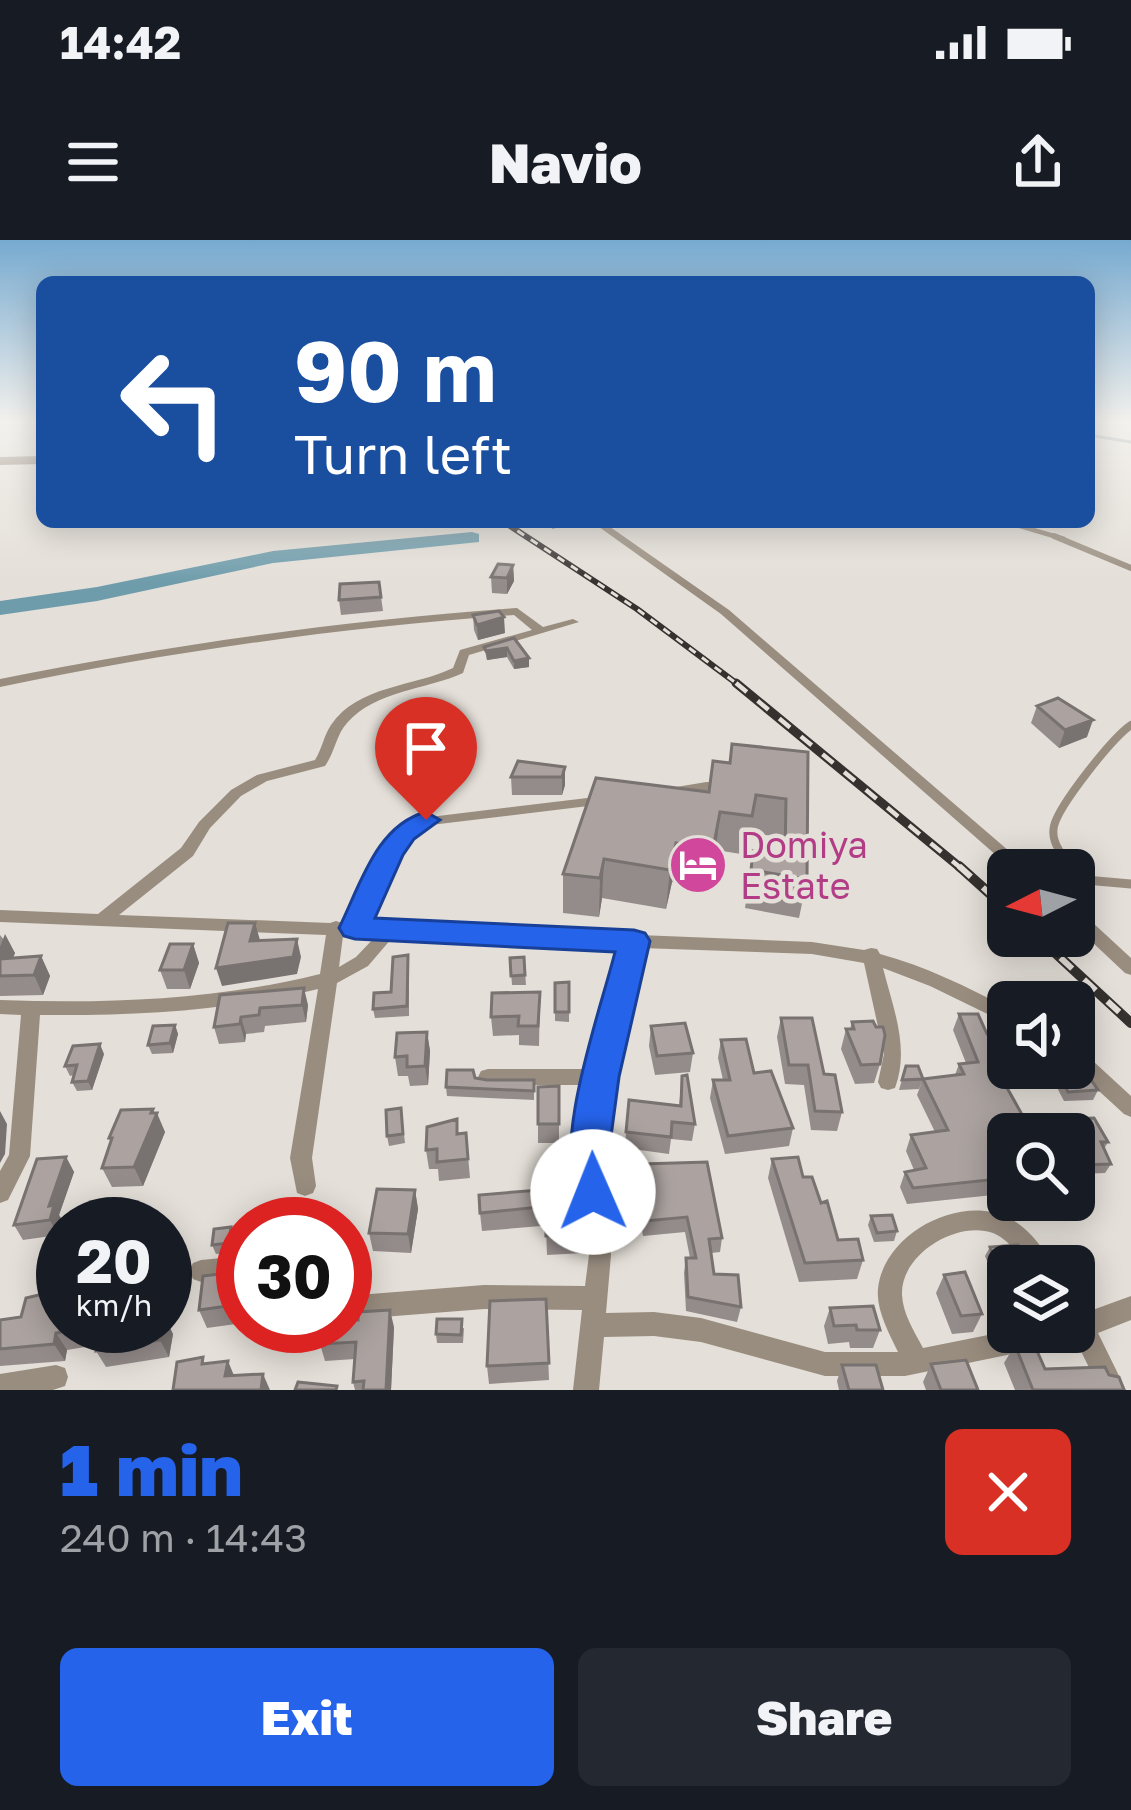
<!DOCTYPE html>
<html lang="en">
<head>
<meta charset="utf-8">
<style>
	:root { --surface:#171b24; --page:#242831; --text:#f1f3f6; --muted:#9ea1a6; --accent:#2563eb }
	body { margin:0; font-family:"Golos Text",sans-serif; background:var(--page); color:var(--text); height:100vh; display:flex; flex-direction:column; font-size:45px; white-space:nowrap }
	* { box-sizing:border-box; margin:0 }
	p { font-size:39px; color:var(--muted) }
	.icon { flex:none; width:66px; height:66px; fill:none; stroke:currentColor; stroke-width:2; stroke-linecap:round; stroke-linejoin:round }
	.map { position:relative; height:1150px; overflow:hidden }
	.sheet { display:flex; flex-direction:column; background:var(--surface); flex:1 }
	.sheet>* { flex:none }
	.top-card { position:absolute; left:36px; top:36px; width:1059px; height:252px; border-radius:18px; box-shadow:0 6px 30px #0003; background:#1a4fa0; color:#fff; overflow:hidden }
	.needle { width:78px; rotate:264deg }
	.fabs { position:absolute; left:987px; top:609px; display:grid; gap:24px }
	.fabs a { display:grid; place-items:center; width:108px; height:108px; border-radius:18px; background:var(--surface); box-shadow:0 6px 30px #0003; font-size:60px }
	.speed { position:absolute; left:36px; top:957px; display:flex; gap:24px; font-size:60px; font-weight:700; text-align:center }
	.speed>* { display:grid; place-content:center; width:156px; height:156px; border-radius:50%; background:var(--surface); box-shadow:0 6px 30px #0003; line-height:1 }
	.speed small { font-size:30px; font-weight:400 }
	.speed .limit { border:18px solid #d22; background:#fff; color:#111 }
	.pin { position:absolute; display:grid; place-items:center; width:102px; height:102px; color:#fff; margin:-123px -51px; border-radius:50% 50% 50% 0; rotate:-45deg; box-shadow:0 0 12px #0007 }
	.pin .icon { rotate:45deg }
	.me { position:absolute; width:132px; margin:-66px; rotate:359deg; stroke-linejoin:round; filter:drop-shadow(0 0 9px #0008) }
	.turn { display:flex; align-items:center; gap:42px; height:252px; padding:0 60px; font-size:54px }
	.turn .icon { width:156px; height:156px; stroke-width:2.5 }
	.turn b { display:block; font-size:84px; line-height:102px }
	.round { display:grid; place-items:center; flex:none; width:126px; height:126px; border-radius:18px; background:var(--page) }
	.overview { display:flex; align-items:center; justify-content:space-between; height:204px; padding:0 60px }
	h1 { font-size:72px; font-weight:800; line-height:90px; color:var(--accent) }
	.cta { display:flex; gap:24px; margin-top:auto; padding:24px 60px }
	.cta a { flex:1; height:138px; border-radius:18px; background:var(--accent); color:#fff; font-size:48px; font-weight:800; line-height:138px; text-align:center }
	.cta a+a { background:var(--page); color:var(--text) }
	.status { display:flex; justify-content:space-between; align-items:center; height:84px; padding:0 60px; background:var(--surface); direction:ltr }
	.status svg { height:33px; fill:currentColor }
	header { display:flex; justify-content:space-between; align-items:center; height:156px; padding:0 60px; background:var(--surface); font-size:54px; font-weight:800 }
	.map>svg:first-child { display:block }
	.lines { fill:none; stroke-linecap:round; stroke-linejoin:round }
	.stream { stroke:#567680; stroke-width:3 }
	.river { fill:#6e9cab; fill-rule:evenodd }
	.lane-far3 { stroke:#998d7f; stroke-width:4.5 }
	.lane-far2 { stroke:#998d7f; stroke-width:6 }
	.lane-far1 { stroke:#998d7f; stroke-width:8 }
	.lane { stroke:#998d7f; stroke-width:9 }
	.street { fill:#998d7f; fill-rule:evenodd }
	.secondary { fill:#766551; fill-rule:evenodd }
	.rail-far2-casing { stroke:#34312f; stroke-width:6 }
	.rail-far1-casing { stroke:#34312f; stroke-width:9 }
	.rail-casing { stroke:#34312f; stroke-width:10 }
	.rail-far2 { stroke:#e4dfd8; stroke-width:3; stroke-dasharray:8; stroke-linecap:butt }
	.rail-far1 { stroke:#e4dfd8; stroke-width:4.5; stroke-dasharray:14; stroke-linecap:butt }
	.rail { stroke:#e4dfd8; stroke-width:6; stroke-dasharray:16; stroke-linecap:butt }
	.wall { fill:#948c8a }
	.shaded-wall { fill:#787270 }
	.building { fill:#aca3a0; stroke:#787270; stroke-width:3 }
	.route { fill:#2563eb; stroke:#184099; stroke-width:3 }
	.labels { text-anchor:middle; dominant-baseline:central; stroke-width:9; stroke-linejoin:round; paint-order:stroke }
	.hotel-label { font-size:36px; fill:#b23c85; stroke:#e4dfd8; text-anchor:start }
</style>
</head>
<body>
<div class="status"><b>14:42</b><svg viewBox="0 0 49 12"><path d="M0 12V9h3v3zM5 12V6h3v6zM10 12V3h3v9zM15 12V0h3v12zM26 1h20v11H26zM47 4h2v5h-2z"/></svg></div>
<header><svg class="icon" aria-label="menu" viewBox="0 0 24 24"><path d="M4 6h16M4 12h16M4 18h16"/></svg>Navio<svg class="icon" aria-label="share" viewBox="0 0 24 24"><path d="M12 15V3M7 8l5-5 5 5M5 13v7h14v-7"/></svg></header>
<div class="map">
<svg width="1131" height="1150" viewBox="0 0 1131 1150">
	<rect width="100%" height="100%" fill="#e4dfd8"/>
	<g class="lines">
		<path class="stream" d="M 1089,195 L 1131,202"/>
		<path class="river" d="M 551,282 L 582,282 L 552,289 Z
			M 472,292 L 479,294 L 479,302 L 273,323 L 97,361 L 0,375 L 0,361 L 97,347 L 273,311 Z"/>
		<path class="lane-far3" d="M 1006,282 L 1064,299"/>
		<path class="lane-far2" d="M 1054,296 L 1131,328"/>
		<path class="lane-far1" d="M 677,551 L 707,546
			M 380,629 L 400,597 L 422,582 L 596,561
			M 1074,629 C 1064,618 1050,603 1054,586 C 1059,565 1112,498 1131,485"/>
		<path class="lane" d="M 1071,626 L 1074,630
			M 1074,639 L 1131,644
			M 355,688 L 381,626"/>
		<path class="street" d="M 592,282 L 603,282 L 729,370 L 1031,630 L 1013,630 L 721,374 Z
			M 517,368 L 543,387 L 573,379 L 579,382 L 469,415 L 463,433 C 426,450 376,450 347,483 C 336,495 335,512 325,526 L 267,541 L 241,556 L 210,588 L 193,616 L 119,675 L 330,683 L 336,681 L 342,683 L 812,702 L 864,710 L 871,708 L 877,709 L 880,714 C 925,726 967,747 1008,768 L 1008,784 L 930,746 L 883,728 C 893,768 910,808 895,848 L 888,850 L 881,848 L 878,842 L 884,814 L 864,723 L 812,714 L 641,708 L 602,892 L 611,1015 L 606,1073 L 654,1072 L 701,1078 L 825,1112 L 898,1112 C 889,1093 876,1070 878,1049 C 883,994 960,953 1009,978 C 1027,987 1044,1008 1053,1026 L 1027,1026 C 1018,1014 1008,999 993,993 C 956,980 900,1015 902,1055 C 903,1074 914,1091 923,1108 L 1008,1091 L 1074,1092 L 1074,1059 L 1082,1063 L 1087,1072 L 1131,1056 L 1131,1080 L 1098,1093 L 1126,1150 L 1100,1150 L 1075,1099 L 1070,1097 L 1069,1101 L 1060,1104 L 905,1136 L 825,1136 L 701,1102 L 654,1096 L 604,1097 L 599,1150 L 573,1150 L 582,1070 L 484,1069 L 345,1080 L 345,1056 L 484,1045 L 585,1046 L 589,1015 L 582,892 L 592,845 L 488,845 L 481,843 L 478,837 L 481,831 L 488,829 L 596,829 L 624,707 L 392,698 L 368,726 L 337,743 L 312,918 L 316,946 L 313,953 L 305,956 L 297,953 L 290,918 L 318,749 C 227,771 133,776 40,775 L 30,916 L 8,960 L 0,963 L 0,931 L 9,915 L 21,775 L 0,774 L 0,760 C 107,764 216,760 320,734 L 326,695 L 0,682 L 0,670 L 98,674 L 181,608 L 199,582 L 231,550 L 257,535 L 315,520 C 322,509 324,495 331,485 C 358,445 414,447 453,428 L 460,410 L 532,390 L 514,375 C 342,387 169,412 0,447 L 0,439 C 170,405 344,380 517,368 ZM 343,696 L 375,697 L 356,717 L 339,727 Z
			M 1074,669 L 1080,671 L 1131,718 L 1131,735 L 1125,733 L 1074,685 Z
			M 1074,808 L 1081,810 L 1131,856 L 1131,877 L 1124,874 L 1074,828 Z
			M 243,1016 L 243,1038 L 201,1042 L 193,1039 L 189,1031 L 193,1023 L 201,1020 Z
			M 56,1125 L 65,1128 L 68,1137 L 65,1146 L 53,1150 L 0,1150 L 0,1134 Z"/>
		<path class="secondary" d="M 42,216 L 42,224 L 0,225 L 0,217 Z"/>
		<g class="rail-far2-casing">
			<path id="rail-far2" d="M 504,282 L 637,369 L 740,446"/>
		</g>
		<g class="rail-far1-casing">
			<path id="rail-far1" d="M 736,443 L 962,629"/>
		</g>
		<g class="rail-casing">
			<path id="rail" d="M 959,626 L 1008,670
				M 1037,696 L 1131,783"/>
		</g>
		<use href="#rail-far2" class="rail-far2"/>
		<use href="#rail-far1" class="rail-far1"/>
		<use href="#rail" class="rail"/>
	</g>
	<path class="wall" d="M 513,325 L 514,341 L 507,354 L 492,353 L 491,337 Z
		M 379,342 L 383,371 L 341,375 L 339,360 Z
		M 473,375 L 505,393 L 478,400 L 474,390 Z
		M 514,398 L 529,418 L 529,427 L 514,429 L 507,417 L 487,420 L 484,407 Z
		M 1037,466 L 1087,497 L 1059,508 L 1031,483 Z
		M 808,512 L 807,639 L 799,678 L 745,668 L 753,611 L 779,615 L 780,597 L 750,593 L 747,615 L 716,610 L 708,648 L 672,642 L 666,669 L 602,658 L 599,677 L 563,673 L 563,634 L 709,552 L 730,523 Z
		M 565,527 L 565,545 L 562,555 L 512,555 L 511,537 Z
		M 0,695 L 15,713 L 13,718 L 41,716 L 50,736 L 43,755 L 0,756 Z
		M 193,704 L 199,723 L 190,749 L 167,749 L 160,730 Z
		M 524,717 L 526,745 L 512,745 L 510,718 Z
		M 409,725 L 409,776 L 375,778 L 373,769 L 391,752 Z
		M 569,742 L 569,782 L 555,781 L 555,743 Z
		M 540,752 L 539,806 L 519,805 L 519,795 L 493,796 L 491,777 Z
		M 220,755 L 308,765 L 306,782 L 265,786 L 264,792 L 246,794 L 245,802 L 219,804 L 214,787 Z
		M 959,774 L 987,794 L 1008,792 L 1008,828 L 1044,828 L 1041,834 L 1001,836 L 1029,887 L 1025,894 L 1008,894 L 1008,905 L 996,906 L 1008,932 L 1008,944 L 1003,954 L 907,964 L 900,947 L 905,932 L 914,930 L 906,911 L 911,895 L 935,892 L 917,855 L 923,839 L 955,835 L 959,824 L 966,823 L 953,790 Z
		M 781,778 L 824,834 L 842,872 L 837,891 L 811,890 L 804,845 L 785,844 L 777,797 Z
		M 852,782 L 880,824 L 874,843 L 855,844 L 841,809 L 846,789 L 850,789 Z
		M 175,785 L 178,794 L 173,813 L 152,814 L 148,805 Z
		M 651,786 L 693,813 L 690,832 L 655,835 L 649,806 Z
		M 427,792 L 430,811 L 428,845 L 410,846 L 408,836 L 398,836 L 395,817 Z
		M 721,800 L 754,833 L 793,888 L 789,906 L 725,914 L 710,858 L 713,840 L 723,840 L 718,818 Z
		M 104,814 L 92,850 L 77,851 L 72,842 L 74,835 L 70,836 L 65,826 Z
		M 906,826 L 923,839 L 919,849 L 899,850 Z
		M 1058,830 L 1098,850 L 1093,860 L 1064,861 L 1053,840 Z
		M 682,836 L 695,884 L 692,901 L 671,899 L 669,914 L 625,908 L 626,892 L 679,866 Z
		M 487,840 L 534,840 L 534,860 L 447,856 L 446,847 Z
		M 559,846 L 559,903 L 538,903 L 538,884 Z
		M 401,868 L 405,903 L 389,906 L 387,896 Z
		M 154,873 L 165,892 L 143,946 L 112,947 L 102,928 L 111,903 L 109,898 Z
		M 1068,879 L 1108,902 L 1104,909 L 1111,924 L 1105,933 L 1077,934 L 1074,928 L 1074,894 L 1065,894 L 1063,889 Z
		M 466,893 L 470,938 L 439,941 L 438,929 L 429,929 L 426,910 L 458,894 Z
		M 66,917 L 74,932 L 59,975 L 62,980 L 58,995 L 23,1000 L 14,985 Z
		M 772,919 L 803,937 L 821,963 L 838,1000 L 863,1020 L 857,1039 L 799,1042 L 768,938 Z
		M 643,924 L 722,998 L 720,1012 L 711,1013 L 714,1034 L 741,1067 L 737,1082 L 686,1071 L 684,1033 L 686,1018 L 690,1018 L 685,992 L 643,996 L 640,978 L 641,963 L 646,963 L 642,939 Z
		M 415,950 L 418,969 L 411,1013 L 373,1011 L 369,993 Z
		M 539,950 L 541,986 L 482,991 L 480,973 Z
		M 545,961 L 585,995 L 584,1013 L 547,1015 Z
		M 871,976 L 897,991 L 894,1001 L 874,1002 L 868,985 Z
		M 231,987 L 235,996 L 232,1012 L 216,1014 L 212,1005 Z
		M 990,1007 L 1028,1026 L 1008,1026 L 1008,1037 L 1005,1030 L 991,1030 L 985,1016 Z
		M 243,1031 L 243,1083 L 207,1088 L 199,1070 Z
		M 944,1035 L 982,1074 L 973,1092 L 952,1094 L 936,1053 Z
		M 546,1059 L 549,1140 L 489,1144 L 487,1126 Z
		M 830,1068 L 880,1090 L 873,1108 L 850,1108 L 849,1102 L 828,1104 L 824,1086 Z
		M 0,1080 L 63,1086 L 165,1086 L 173,1094 L 169,1117 L 106,1127 L 96,1111 L 97,1105 L 67,1110 L 65,1121 L 0,1126 Z
		M 394,1087 L 391,1150 L 355,1150 L 353,1142 L 355,1119 L 325,1121 L 320,1104 Z
		M 464,1088 L 463,1103 L 437,1103 L 436,1094 Z
		M 1015,1105 L 1045,1129 L 1124,1150 L 1015,1150 L 1004,1123 Z
		M 931,1124 L 978,1150 L 926,1150 L 923,1142 Z
		M 842,1125 L 883,1150 L 839,1150 L 837,1141 Z"/>
	<path class="shaded-wall" d="M 513,325 L 514,341 L 507,354 L 507,338 Z
		M 504,377 L 505,393 L 478,400 L 477,385 Z
		M 507,408 L 507,417 L 487,420 L 486,411 Z
		M 529,418 L 529,427 L 514,429 L 514,421 Z
		M 1093,480 L 1087,497 L 1059,508 L 1065,490 Z
		M 565,527 L 565,545 L 562,555 L 562,537 Z
		M 720,572 L 716,610 L 708,648 L 713,609 Z
		M 676,603 L 672,642 L 666,669 L 670,630 Z
		M 604,619 L 602,658 L 599,677 L 600,638 Z
		M 255,683 L 260,700 L 250,701 Z
		M 5,694 L 15,713 L 5,736 L 0,734 L 0,707 Z
		M 297,699 L 301,717 L 297,734 L 222,746 L 216,728 Z
		M 193,704 L 199,723 L 190,749 L 184,730 Z
		M 41,716 L 50,736 L 43,755 L 34,735 Z
		M 304,748 L 308,765 L 306,782 L 302,765 Z
		M 241,777 L 246,794 L 245,802 L 240,784 Z
		M 175,785 L 178,794 L 173,813 L 170,803 Z
		M 427,792 L 430,811 L 428,845 L 425,826 Z
		M 100,804 L 104,814 L 92,850 L 88,841 Z
		M 153,869 L 155,875 L 157,873 L 165,892 L 143,946 L 134,927 Z
		M 0,871 L 7,884 L 5,914 L 0,923 Z
		M 66,917 L 74,932 L 59,975 L 62,980 L 58,995 L 50,980 L 49,966 Z
		M 415,950 L 418,969 L 411,1013 L 408,994 Z
		M 231,987 L 235,996 L 232,1012 L 229,1003 Z
		M 390,1070 L 394,1087 L 391,1150 L 386,1150 Z
		M 165,1077 L 173,1094 L 169,1117 L 160,1100 L 163,1086 L 165,1086 Z
		M 56,1093 L 67,1110 L 65,1121 L 54,1104 Z
		M 228,1121 L 235,1138 L 225,1136 Z
		M 263,1134 L 270,1150 L 261,1150 Z"/>
	<path class="building" d="M 498,324 L 513,325 L 507,338 L 491,337 Z
		M 379,342 L 381,357 L 339,360 L 340,344 Z
		M 499,371 L 504,377 L 477,385 L 473,375 Z
		M 514,398 L 529,418 L 514,421 L 507,408 L 486,411 L 484,407 Z
		M 1058,458 L 1093,480 L 1065,490 L 1037,466 Z
		M 732,504 L 808,512 L 807,639 L 751,630 L 753,611 L 785,616 L 786,559 L 756,555 L 752,576 L 720,572 L 713,609 L 676,603 L 670,630 L 604,619 L 600,638 L 563,634 L 596,538 L 709,552 L 713,521 L 730,523 Z
		M 518,521 L 565,527 L 562,537 L 511,537 Z
		M 228,683 L 255,683 L 250,701 L 297,699 L 293,717 L 216,728 Z
		M 170,704 L 193,704 L 184,730 L 160,730 Z
		M 408,715 L 407,766 L 373,769 L 374,753 L 391,752 L 393,717 Z
		M 41,716 L 34,735 L 0,736 L 0,719 Z
		M 524,717 L 525,735 L 511,736 L 510,718 Z
		M 569,742 L 569,772 L 555,772 L 555,743 Z
		M 304,748 L 302,765 L 260,768 L 259,775 L 241,777 L 240,784 L 214,787 L 220,755 Z
		M 540,752 L 538,786 L 518,786 L 519,776 L 491,777 L 492,753 Z
		M 959,774 L 978,774 L 987,794 L 1008,792 L 1008,820 L 992,821 L 1029,887 L 990,892 L 1008,932 L 1008,938 L 913,948 L 905,932 L 926,928 L 911,895 L 948,890 L 923,839 L 964,834 L 959,824 L 978,822 Z
		M 781,778 L 812,778 L 824,834 L 835,835 L 842,872 L 815,871 L 808,825 L 789,825 Z
		M 873,781 L 876,787 L 883,787 L 885,795 L 880,824 L 861,825 L 846,789 L 854,789 L 852,782 Z
		M 685,783 L 693,813 L 657,816 L 651,786 Z
		M 175,785 L 170,803 L 148,805 L 153,786 Z
		M 427,792 L 425,826 L 407,827 L 407,816 L 395,817 L 397,793 Z
		M 746,799 L 754,833 L 771,831 L 793,888 L 728,896 L 713,840 L 730,840 L 721,800 Z
		M 100,804 L 88,841 L 72,842 L 77,825 L 65,826 L 73,806 Z
		M 906,826 L 918,826 L 923,839 L 902,840 Z
		M 1083,828 L 1098,850 L 1068,852 L 1058,830 Z
		M 447,830 L 473,830 L 475,838 L 487,840 L 534,840 L 534,851 L 446,847 Z
		M 687,835 L 695,884 L 672,882 L 671,897 L 626,892 L 629,860 L 681,866 L 682,836 Z
		M 559,846 L 559,884 L 538,884 L 538,847 Z
		M 401,868 L 403,894 L 387,896 L 386,870 Z
		M 153,869 L 151,873 L 157,873 L 134,927 L 102,928 L 112,898 L 109,898 L 121,870 Z
		M 1094,878 L 1108,902 L 1101,902 L 1111,924 L 1082,925 L 1076,911 L 1083,911 L 1068,879 Z
		M 457,879 L 457,894 L 466,893 L 468,919 L 437,922 L 437,909 L 426,910 L 427,887 Z
		M 66,917 L 49,966 L 54,965 L 50,980 L 14,985 L 37,919 Z
		M 798,917 L 803,937 L 812,937 L 821,963 L 827,961 L 838,1000 L 858,999 L 863,1020 L 805,1023 L 772,919 Z
		M 707,922 L 722,998 L 709,999 L 714,1034 L 738,1035 L 741,1067 L 688,1057 L 686,1018 L 696,1018 L 687,977 L 645,981 L 641,963 L 650,962 L 643,924 Z
		M 377,949 L 415,950 L 408,994 L 369,993 Z
		M 539,950 L 540,967 L 480,973 L 479,955 Z
		M 583,959 L 585,995 L 546,996 L 545,961 Z
		M 313,967 L 311,983 L 274,984 L 276,969 Z
		M 892,975 L 897,991 L 877,993 L 871,976 Z
		M 231,987 L 229,1003 L 212,1005 L 214,989 Z
		M 1018,1005 L 1028,1026 L 1012,1026 L 1010,1021 L 995,1021 L 990,1007 Z
		M 243,1031 L 242,1064 L 199,1070 L 203,1036 Z
		M 965,1032 L 982,1074 L 961,1076 L 944,1035 Z
		M 63,1043 L 63,1086 L 97,1086 L 56,1093 L 54,1104 L 0,1109 L 0,1080 L 21,1077 L 26,1058 L 39,1055 L 41,1046 Z
		M 546,1059 L 549,1123 L 487,1126 L 490,1061 Z
		M 873,1066 L 880,1090 L 857,1090 L 856,1085 L 834,1086 L 830,1068 Z
		M 390,1070 L 386,1150 L 363,1150 L 364,1141 L 353,1142 L 356,1102 L 320,1104 L 322,1086 L 345,1086 L 345,1080 L 358,1080 L 358,1072 Z
		M 437,1079 L 462,1079 L 461,1095 L 436,1094 Z
		M 100,1086 L 163,1086 L 160,1100 L 96,1111 Z
		M 1034,1104 L 1045,1129 L 1105,1127 L 1109,1135 L 1119,1137 L 1124,1150 L 1033,1150 L 1015,1105 Z
		M 203,1117 L 202,1124 L 228,1121 L 225,1136 L 263,1134 L 261,1150 L 173,1150 L 177,1122 Z
		M 966,1120 L 978,1150 L 941,1150 L 931,1124 Z
		M 842,1125 L 876,1125 L 883,1150 L 849,1150 Z
		M 298,1142 L 337,1146 L 336,1150 L 295,1150 Z"/>
	<linearGradient id="sky" x2="0" y2="1"><stop stop-color="#77aad0"/><stop offset="0.53" stop-color="#f3f1ed"/><stop offset="1" stop-color="#f3f1ed" stop-opacity="0"/></linearGradient>
	<rect width="1131" height="343" fill="url(#sky)"/>
	<path class="route" d="M 426,572 L 440,580 L 414,599 L 403,615 L 375,678 L 634,690 L 645,693 L 650,701 L 619,837 L 609,911 L 613,952 L 607,965 L 593,970 L 579,965 C 551,904 599,776 615,712 L 355,699 L 344,696 L 339,688 C 360,646 376,585 426,572 Z"/>
	<defs>
		<g id="hotel-disc" transform="scale(3)"><circle r="9.5" fill="#d1479c" stroke="#e4dfd8"/><path d="M-6-4.5h1.5V1H6V5H4.5V3h-9V5H-6ZM-4 0a1.8 1.8 0 1 1 3.6 0ZM.5 0V-2.5h3Q6-2.5 6 0Z" fill="#fff"/></g>
	</defs>
	<g fill-rule="evenodd">
		<use href="#hotel-disc" x="698" y="625"/>
	</g>
	<g class="labels">
		<g class="hotel-label">
			<text x="740" y="604">Domiya<tspan x="740" dy="41">Estate</tspan></text>
		</g>
	</g>
</svg>
<div class="fabs">
<a><svg class="needle" viewBox="-14 -14 28 28"><path d="M0-13l5 13h-10z" fill="#e53935"/><path d="M0 13l5-13h-10z" fill="#9ea1a6"/></svg></a>
<a><svg class="icon" aria-label="sound" viewBox="0 0 24 24"><path d="M4 9h4l5-4v14l-5-4H4zM17 9q2 3 0 6"/></svg></a>
<a><svg class="icon" aria-label="search" viewBox="0 0 24 24"><circle cx="10" cy="10" r="6"/><path d="M15 15l6 6"/></svg></a>
<a><svg class="icon" aria-label="layers" viewBox="0 0 24 24"><path d="M12 4l9 5-9 5-9-5zM3 14l9 5 9-5"/></svg></a>
</div>
<div class="speed"><div>20<small>km/h</small></div><div class="limit">30</div></div>
<div class="pin" style="left:426px;top:580px;background:#d93025"><svg class="icon" aria-label="arrive" viewBox="0 0 24 24"><path d="M6 21V4h12l-3 4 3 4H6"/></svg></div>
<svg class="me" style="left:593px;top:952px" viewBox="-20 -20 40 40"><circle r="19" fill="#fff"/><path d="M0-13L10 11 0 6-10 11z" fill="#2563eb"/></svg>
<div class="top-card">
<div class="turn"><svg class="icon" aria-label="left" viewBox="0 0 24 24"><path d="M17 20v-9H6M10 6l-5 5 5 5"/></svg><div><b>90 m</b>Turn left</div></div>
</div>
</div>
<section class="sheet">
<div class="overview"><div><h1>1 min</h1><p>240 m · 14:43</p></div><a class="round" style="background:#d93025;color:#fff"><svg class="icon" aria-label="close" viewBox="0 0 24 24"><path d="M6 6l12 12M18 6L6 18"/></svg></a></div>
<div class="cta"><a>Exit</a><a>Share</a></div>
</section>
</body>
</html>
